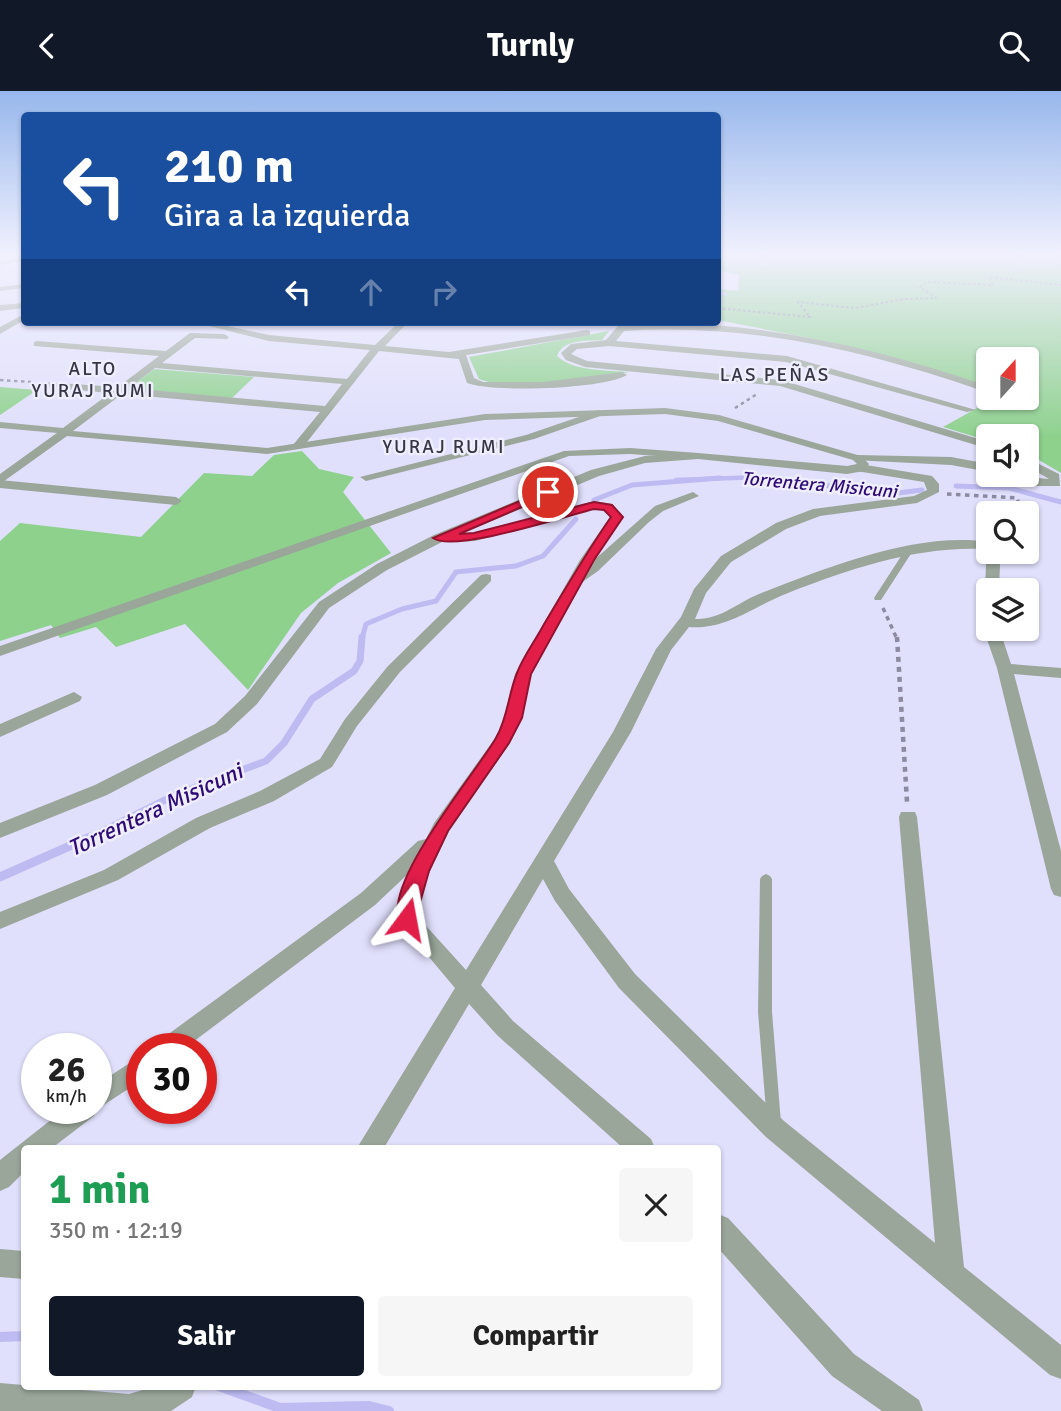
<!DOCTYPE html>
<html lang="es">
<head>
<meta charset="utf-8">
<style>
	:root { --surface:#fff; --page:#f6f6f6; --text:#222; --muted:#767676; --accent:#111827 }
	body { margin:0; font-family:Signika,sans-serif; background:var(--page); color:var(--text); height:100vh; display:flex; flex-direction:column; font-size:26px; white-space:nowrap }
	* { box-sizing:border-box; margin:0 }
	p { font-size:23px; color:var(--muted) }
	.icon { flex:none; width:38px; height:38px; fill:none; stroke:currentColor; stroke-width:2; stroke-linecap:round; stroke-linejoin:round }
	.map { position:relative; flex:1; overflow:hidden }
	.drawer { position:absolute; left:21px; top:1054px; width:700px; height:245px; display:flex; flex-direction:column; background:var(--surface); border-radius:7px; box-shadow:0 2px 5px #0004 }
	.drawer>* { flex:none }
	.guide { position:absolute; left:21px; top:21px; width:700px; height:214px; border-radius:7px; box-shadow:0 2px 5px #0004; background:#1a4fa0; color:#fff; overflow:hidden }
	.needle { width:46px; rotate:21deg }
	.buttons { position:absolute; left:976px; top:256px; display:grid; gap:14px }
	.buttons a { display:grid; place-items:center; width:63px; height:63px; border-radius:7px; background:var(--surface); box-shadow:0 2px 5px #0004; font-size:35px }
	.speed { position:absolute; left:21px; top:942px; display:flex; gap:14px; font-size:35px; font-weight:700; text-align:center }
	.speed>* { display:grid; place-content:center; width:91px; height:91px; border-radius:50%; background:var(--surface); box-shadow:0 2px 5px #0004; line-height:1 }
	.speed small { font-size:18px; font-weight:400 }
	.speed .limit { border:10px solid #d22; background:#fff; color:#111 }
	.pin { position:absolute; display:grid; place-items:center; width:60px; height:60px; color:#fff; margin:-30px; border:4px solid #fff; border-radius:50%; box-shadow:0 2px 7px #0007 }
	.me { position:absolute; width:77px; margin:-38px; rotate:13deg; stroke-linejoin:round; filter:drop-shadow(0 0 5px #0008) }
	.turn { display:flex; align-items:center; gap:24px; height:147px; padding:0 28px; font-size:32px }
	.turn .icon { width:91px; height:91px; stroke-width:2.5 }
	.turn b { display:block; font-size:49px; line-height:60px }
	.lanes { display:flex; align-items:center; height:66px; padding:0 28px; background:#0003; justify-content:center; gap:35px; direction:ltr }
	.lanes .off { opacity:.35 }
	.round { display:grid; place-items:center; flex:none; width:74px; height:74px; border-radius:7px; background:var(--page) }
	.head { display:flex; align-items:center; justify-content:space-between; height:119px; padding:0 28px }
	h1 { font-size:42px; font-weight:700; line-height:52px; color:#1e9e55 }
	.action { display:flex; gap:14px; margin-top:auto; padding:14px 28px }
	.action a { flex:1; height:80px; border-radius:7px; background:var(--accent); color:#fff; font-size:28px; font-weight:700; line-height:80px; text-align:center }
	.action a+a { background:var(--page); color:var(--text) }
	header { display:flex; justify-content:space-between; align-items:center; height:91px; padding:0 28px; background:var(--accent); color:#fff; font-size:32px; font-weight:700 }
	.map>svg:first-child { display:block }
	.green { fill:#8dd18d }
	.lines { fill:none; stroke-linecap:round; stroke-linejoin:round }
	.stream-far5 { stroke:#bdbbf2; stroke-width:3.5 }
	.stream-far4 { stroke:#bdbbf2; stroke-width:4.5 }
	.stream-far3 { stroke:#bdbbf2; stroke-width:5 }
	.stream-far2 { stroke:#bdbbf2; stroke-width:7 }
	.stream-far1 { stroke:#bdbbf2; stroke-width:9 }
	.stream { stroke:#bdbbf2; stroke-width:10 }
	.path-far3 { stroke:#8b8aa0; stroke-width:2; stroke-dasharray:2.5 2.5; stroke-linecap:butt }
	.path-far2 { stroke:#8b8aa0; stroke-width:2.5; stroke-dasharray:3.5 3.5; stroke-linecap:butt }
	.path-far1 { stroke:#8b8aa0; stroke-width:3.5; stroke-dasharray:4.5 4.5; stroke-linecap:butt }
	.path { stroke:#8b8aa0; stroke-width:4.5; stroke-dasharray:5 5; stroke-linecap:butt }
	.service { fill:#9aa69a; fill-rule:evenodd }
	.minor { fill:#9aa69a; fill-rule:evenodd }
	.tertiary { fill:#9aa69a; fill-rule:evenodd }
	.route { fill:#e11d48; stroke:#92132f; stroke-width:2 }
	.labels { text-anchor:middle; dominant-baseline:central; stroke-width:5; stroke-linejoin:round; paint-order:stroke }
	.far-neighbourhood-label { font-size:19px; letter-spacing:2px; fill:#373644; stroke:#eeeefd }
	.far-water-label { font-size:19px; font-style:italic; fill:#2e0b76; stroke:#eeeefd }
	.water-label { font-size:23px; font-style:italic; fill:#2e0b76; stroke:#eeeefd }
</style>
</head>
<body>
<header><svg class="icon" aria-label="back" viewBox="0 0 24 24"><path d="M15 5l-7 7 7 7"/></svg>Turnly<svg class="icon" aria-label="search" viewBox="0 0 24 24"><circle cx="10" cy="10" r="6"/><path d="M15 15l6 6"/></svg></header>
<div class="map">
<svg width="1061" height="1320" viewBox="0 0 1061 1320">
	<rect width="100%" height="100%" fill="#e0dffc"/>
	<path class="green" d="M 718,162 L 1061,162 L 1061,382 L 1027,362 L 1027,345 L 989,345 L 989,350 L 943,336 L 997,306 L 1027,306 L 1027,268 L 989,268 L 989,295 L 835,252 L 718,229 L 718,198 L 738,200 L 739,184 L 718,179 Z
		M 609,240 L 602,249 C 586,250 563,248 557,265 C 574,281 608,279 630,281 C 594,286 511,301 479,288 L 469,266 Z
		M 154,278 L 254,286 L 232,307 L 128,298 Z
		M 0,296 L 37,299 L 0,324 Z
		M 302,360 L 319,378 L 354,386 L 343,401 L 391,462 L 338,492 L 301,522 L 248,599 L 185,533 L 116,556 L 96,536 L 60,547 L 51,534 L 0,550 L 0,450 L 20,432 L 141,446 L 204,382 L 252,385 L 274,364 Z"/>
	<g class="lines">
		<path class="stream-far5" d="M 718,202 L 725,203"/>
		<path class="stream-far4" d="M 676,389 L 761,386 L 782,389"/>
		<path class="stream-far3" d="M 769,387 L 890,403 L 922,399
			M 956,395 L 1009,397 L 1061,411
			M 594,409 L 632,394 L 720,387
			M 362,548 L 366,533 L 402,518 L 436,510 L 456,481 L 516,475 L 543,465 L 576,428"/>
		<path class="stream-far2" d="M 87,748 L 177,703 L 266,670 L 284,652 L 312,608 L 354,580 L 360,570 L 362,546"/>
		<path class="stream-far1" d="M 0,786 L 90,746"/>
		<path class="stream" d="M 0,1246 L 24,1245
			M 219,1295 L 280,1317 L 369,1315 L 389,1320"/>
		<path class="path-far3" d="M 718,217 L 810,226 L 798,211 L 855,217 L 904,208 L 936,207 L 920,196 L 927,191 L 993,194 L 989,186 L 1061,194"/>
		<path class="path-far2" d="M 0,289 L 31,291
			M 735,317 L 757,303"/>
		<path class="path-far1" d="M 947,403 L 1017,407 L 1022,422
			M 883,517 L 897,548"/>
		<path class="path" d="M 897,546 L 907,711"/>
		<path class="service" d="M 907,456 L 910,456 L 914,458 L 881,509 L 875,509 L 874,507 Z
			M 766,783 L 770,785 L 772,788 L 772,921 L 781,1032 L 779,1037 L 774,1039 L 769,1037 L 767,1032 L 758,921 L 760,788 L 762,785 Z"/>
		<path class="minor" d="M 24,166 L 24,170 L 0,174 L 0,170 Z
			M 24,193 L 24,197 L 0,200 L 0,196 Z
			M 24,212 L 24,217 L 0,220 L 0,214 Z
			M 24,223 L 24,229 L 0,243 L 0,236 Z
			M 193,231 L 209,231 L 269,244 L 375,254 L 399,231 L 408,231 L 385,255 L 449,261 L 587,239 L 590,240 L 590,244 L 466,264 L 474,287 L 483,291 L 543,291 L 622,281 L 627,284 C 605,298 493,302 467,292 L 459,268 L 379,260 L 303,356 L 299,357 L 293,354 L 320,321 L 122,303 L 69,343 L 0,337 L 0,331 L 63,337 L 110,302 L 46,296 L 41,293 L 42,291 L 118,296 L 159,265 L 34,255 L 34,251 L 37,250 L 166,260 L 190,242 L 224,243 L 229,246 L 227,248 L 195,247 L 162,272 L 347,288 L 370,259 L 269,250 ZM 155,277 L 342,293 L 325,315 L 129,297 Z
			M 667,232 C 778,234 882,259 988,295 L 989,298 L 980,299 C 863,259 748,232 624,240 L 616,250 L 787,265 L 976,319 L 967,321 L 786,271 L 609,255 L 577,258 L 571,263 L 587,270 L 781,289 L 989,351 L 989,358 L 780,295 L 585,276 L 566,269 L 561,262 L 571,253 L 606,249 L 618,235 Z
			M 599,319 L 604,322 L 603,324 L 534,348 L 366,390 L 360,386 L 526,344 Z
			M 630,357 L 698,362 L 704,365 L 698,368 L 630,363 L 569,365 L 0,565 L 0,555 L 564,360 Z
			M 857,364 L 951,366 L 989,373 L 989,381 L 951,374 L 853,369 L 851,367 Z
			M 1027,367 L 1059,383 L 1060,395 L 1031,395 L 1006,386 L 1004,383 C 1020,383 1034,387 1049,388 L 1027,375 Z
			M 860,373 L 932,385 L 939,393 L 939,401 L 917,412 L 820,425 L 786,438 L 731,471 L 706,502 L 695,528 C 720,529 737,512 759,503 C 826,477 916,440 989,451 L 989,460 L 995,460 L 1000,474 L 999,499 L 989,499 L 989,502 L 985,499 L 986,474 L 981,458 C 914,456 850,478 788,502 C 754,515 727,539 689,536 L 671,559 L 631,641 L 554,770 L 569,798 L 635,883 L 784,1030 L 935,1152 L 899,726 L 901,721 L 915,721 L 917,726 L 964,1176 L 1061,1254 L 1061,1288 L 1050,1284 L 766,1046 L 619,897 L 555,810 L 543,788 L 481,894 L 513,930 L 651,1048 L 655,1057 L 623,1057 L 497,944 L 469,913 L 384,1057 L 357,1057 L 455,897 L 397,828 L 399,810 L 410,781 L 375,814 L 185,957 L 155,957 L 159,950 L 361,802 L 418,750 L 426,748 L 434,732 L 493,650 L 506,627 L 515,583 L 580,469 L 610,426 L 604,419 L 594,418 L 475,450 L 439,451 L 434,450 L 434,444 L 475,442 L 594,410 L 612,413 L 623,426 L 593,470 L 655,415 L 693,401 L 699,405 L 663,420 L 649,431 L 598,480 L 581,492 L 531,583 L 522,627 L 510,652 L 449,740 L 430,780 L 419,810 L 418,826 L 466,879 L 613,641 L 656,558 L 681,526 L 694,498 L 721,465 L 776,432 L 813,418 L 914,405 L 927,399 L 924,391 L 856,380 L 856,374 Z
			M 0,389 L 176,406 L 182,410 L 176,414 L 0,397 Z
			M 486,483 L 491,484 L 491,490 L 400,581 L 357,635 L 332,676 L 274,710 L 210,737 L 118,789 L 0,838 L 0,821 L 104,779 L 196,727 L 260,700 L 320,668 L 345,628 L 388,575 L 481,484 Z
			M 989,533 L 989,537 L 999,537 L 1011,573 L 1061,577 L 1061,587 L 1014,583 L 1061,760 L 1061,806 L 1054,804 L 1051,798 L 997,577 L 983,537 Z
			M 74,601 L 82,606 L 80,610 L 0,646 L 0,633 Z
			M 142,964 L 142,989 L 96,1019 L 94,1025 L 52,1057 L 24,1057 L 24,1081 L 9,1096 L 0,1100 L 0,1069 L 66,1017 L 96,1017 L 96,994 Z
			M 718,1123 L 728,1127 L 854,1263 L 919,1309 L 923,1320 L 882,1320 L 832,1285 L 718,1157 Z
			M 0,1158 L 24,1160 L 24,1188 L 0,1186 Z
			M 0,1292 L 129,1303 L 156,1295 L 196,1295 L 192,1306 L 171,1320 L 0,1320 Z"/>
		<path class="tertiary" d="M 665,317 L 719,324 L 861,365 L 869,373 L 864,380 L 847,383 L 698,368 L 645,372 L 599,385 L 444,450 L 387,479 L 329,517 L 257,613 L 227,641 L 107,704 L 0,747 L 0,732 L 95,694 L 215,633 L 245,605 L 319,511 L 377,473 L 434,444 L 591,379 L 645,365 L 698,362 L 847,375 L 857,373 L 853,369 L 718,330 L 665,323 L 485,329 L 267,363 L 67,345 L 0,393 L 0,383 L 61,339 L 267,357 L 485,323 Z"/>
	</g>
	<linearGradient id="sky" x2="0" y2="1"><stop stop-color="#97b7ec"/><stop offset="0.47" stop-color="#f1f1fe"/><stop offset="1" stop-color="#f1f1fe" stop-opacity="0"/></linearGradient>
	<rect width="1061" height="347" fill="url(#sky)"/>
	<path class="route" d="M 548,398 L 552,399 L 552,403 L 459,443 L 474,442 L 594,411 L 612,414 L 623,426 L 594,469 L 531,583 L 522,627 L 509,652 L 448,740 L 429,780 L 414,833 L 400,833 C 380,794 476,682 496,647 C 508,626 508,604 517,582 C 523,566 535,550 543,535 C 565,498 586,462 611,426 L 604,419 L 594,418 C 566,425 453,462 433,447 Z"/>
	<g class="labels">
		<g class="far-neighbourhood-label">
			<text x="93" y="278">ALTO<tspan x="93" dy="22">YURAJ RUMI</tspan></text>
			<text x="775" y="284">LAS PEÑAS</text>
			<text x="444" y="356">YURAJ RUMI</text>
		</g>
		<g class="far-water-label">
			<text transform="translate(819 394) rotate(5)">Torrentera Misicuni</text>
		</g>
		<g class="water-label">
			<text transform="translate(155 719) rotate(-25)">Torrentera Misicuni</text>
		</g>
	</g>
</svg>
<div class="buttons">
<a><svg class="needle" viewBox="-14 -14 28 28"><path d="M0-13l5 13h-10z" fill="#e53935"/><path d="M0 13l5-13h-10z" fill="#767676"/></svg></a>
<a><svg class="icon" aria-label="sound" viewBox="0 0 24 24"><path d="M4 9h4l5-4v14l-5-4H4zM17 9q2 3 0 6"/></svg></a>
<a><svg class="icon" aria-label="search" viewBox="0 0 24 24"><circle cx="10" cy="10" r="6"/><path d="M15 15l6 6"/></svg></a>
<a><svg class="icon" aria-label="layers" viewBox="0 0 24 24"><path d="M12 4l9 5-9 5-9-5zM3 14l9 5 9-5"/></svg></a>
</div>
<div class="speed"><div>26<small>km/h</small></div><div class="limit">30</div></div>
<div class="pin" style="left:548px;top:401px;background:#d93025"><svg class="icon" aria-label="arrive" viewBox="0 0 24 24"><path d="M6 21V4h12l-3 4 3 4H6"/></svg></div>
<svg class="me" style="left:407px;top:828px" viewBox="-20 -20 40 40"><path d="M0-17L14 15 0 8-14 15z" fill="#e11d48" stroke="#fff" stroke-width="4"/></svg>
<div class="guide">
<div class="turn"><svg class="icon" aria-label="left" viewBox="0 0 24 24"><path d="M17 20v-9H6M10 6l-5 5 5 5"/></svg><div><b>210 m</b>Gira a la izquierda</div></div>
<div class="lanes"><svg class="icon" aria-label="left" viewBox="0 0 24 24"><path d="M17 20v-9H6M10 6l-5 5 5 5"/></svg><svg class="icon off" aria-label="ahead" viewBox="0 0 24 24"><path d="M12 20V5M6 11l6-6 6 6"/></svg><svg class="icon off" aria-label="right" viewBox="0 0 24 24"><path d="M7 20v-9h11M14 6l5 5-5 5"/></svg></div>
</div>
<section class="drawer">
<div class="head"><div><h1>1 min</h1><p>350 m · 12:19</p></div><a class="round"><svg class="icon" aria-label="close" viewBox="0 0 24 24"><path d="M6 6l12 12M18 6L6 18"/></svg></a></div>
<div class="action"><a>Salir</a><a>Compartir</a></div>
</section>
</div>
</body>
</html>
